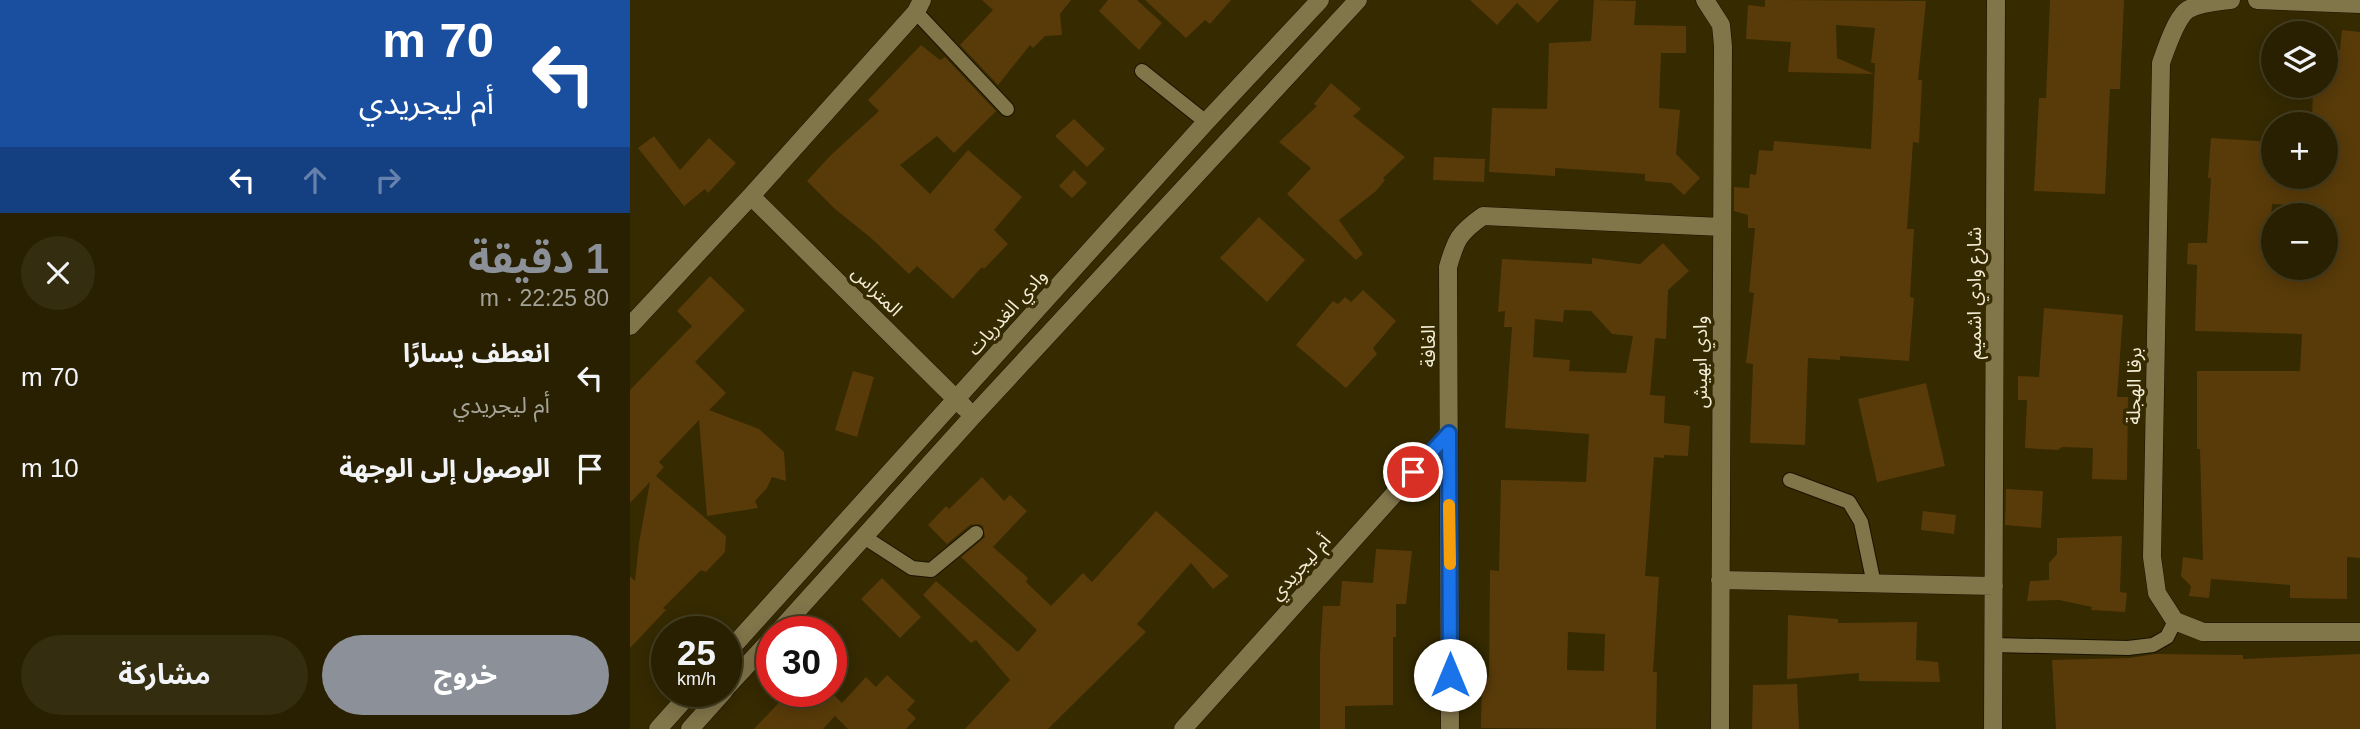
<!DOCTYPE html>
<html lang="ar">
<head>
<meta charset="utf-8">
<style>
	:root { --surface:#282000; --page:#342d0f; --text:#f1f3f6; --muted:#a5a399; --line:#443e22; --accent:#8c9099 }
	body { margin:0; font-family:Arial,"Noto Sans Arabic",sans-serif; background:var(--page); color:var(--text); direction:rtl; height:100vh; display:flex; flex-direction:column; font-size:26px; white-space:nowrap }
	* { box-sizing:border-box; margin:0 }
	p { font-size:23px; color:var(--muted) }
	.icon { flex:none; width:38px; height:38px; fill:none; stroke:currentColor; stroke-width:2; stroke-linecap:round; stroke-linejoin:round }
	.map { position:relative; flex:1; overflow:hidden; direction:ltr }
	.drawer { display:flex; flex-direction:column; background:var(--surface); width:630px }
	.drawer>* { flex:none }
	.banner { background:#1a4fa0; color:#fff; overflow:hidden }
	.tools { position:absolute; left:1631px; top:21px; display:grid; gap:14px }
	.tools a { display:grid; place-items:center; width:77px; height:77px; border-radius:50%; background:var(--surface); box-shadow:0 4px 18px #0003,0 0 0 2px var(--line); font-size:35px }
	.speed { position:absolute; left:21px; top:616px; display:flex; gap:14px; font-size:35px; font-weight:700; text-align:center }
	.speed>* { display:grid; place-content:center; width:91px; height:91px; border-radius:50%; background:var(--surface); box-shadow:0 4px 18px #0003,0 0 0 2px var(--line); line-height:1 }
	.speed small { font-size:18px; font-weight:400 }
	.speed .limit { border:10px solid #d22; background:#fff; color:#111 }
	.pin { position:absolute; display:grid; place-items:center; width:60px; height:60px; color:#fff; margin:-30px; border:4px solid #fff; border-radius:50%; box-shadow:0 2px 7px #0007 }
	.me { position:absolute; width:77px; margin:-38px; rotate:0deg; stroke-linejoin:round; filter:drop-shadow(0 0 5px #0008) }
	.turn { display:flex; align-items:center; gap:24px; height:147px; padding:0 21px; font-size:32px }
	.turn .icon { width:91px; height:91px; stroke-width:2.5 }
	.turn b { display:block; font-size:49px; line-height:60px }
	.lanes { display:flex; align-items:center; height:66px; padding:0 21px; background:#0003; justify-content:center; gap:35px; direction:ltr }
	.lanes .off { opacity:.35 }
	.round { display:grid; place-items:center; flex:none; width:74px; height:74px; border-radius:37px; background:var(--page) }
	.overview { display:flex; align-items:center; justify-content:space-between; height:119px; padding:0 21px }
	h1 { font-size:42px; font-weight:700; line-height:52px; color:var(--accent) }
	.button { display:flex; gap:14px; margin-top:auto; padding:14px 21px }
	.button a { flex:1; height:80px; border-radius:42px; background:var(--accent); color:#fff; font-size:28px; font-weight:700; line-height:80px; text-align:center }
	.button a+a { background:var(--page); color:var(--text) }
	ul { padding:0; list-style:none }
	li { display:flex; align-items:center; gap:21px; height:91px; padding:0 21px }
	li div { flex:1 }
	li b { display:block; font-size:26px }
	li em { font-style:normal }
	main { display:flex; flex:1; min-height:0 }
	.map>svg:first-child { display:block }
	.building { fill:#593b09; fill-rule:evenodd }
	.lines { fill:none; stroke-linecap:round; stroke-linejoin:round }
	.service-casing { stroke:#191300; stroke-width:16 }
	.minor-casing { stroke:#191300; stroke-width:19 }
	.service { stroke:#81754a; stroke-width:14 }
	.minor { stroke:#81754a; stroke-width:18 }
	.route-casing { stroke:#114b97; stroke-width:18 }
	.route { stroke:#1a73e8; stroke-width:12 }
	.slow { stroke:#f59e0b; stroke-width:12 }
	.labels { text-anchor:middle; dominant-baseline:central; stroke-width:7; stroke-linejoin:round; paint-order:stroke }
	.street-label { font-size:19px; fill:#f3edd6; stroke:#352a00 }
</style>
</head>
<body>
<main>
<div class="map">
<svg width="1730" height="729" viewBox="0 0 1730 729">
	<rect width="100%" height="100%" fill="#352a00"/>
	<path class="building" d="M 352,0 L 441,0 L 430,14 L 432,35 L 415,36 L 403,48 L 400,45 L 368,85 L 330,45 L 363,10 Z
		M 478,0 L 507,0 L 532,23 L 509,50 L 469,11 Z
		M 515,0 L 601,0 L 580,24 L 575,20 L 556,38 Z
		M 840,0 L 929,0 L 908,23 L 887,3 L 867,25 Z
		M 964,0 L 1006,1 L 1004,25 L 1056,26 L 1056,53 L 1031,53 L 1029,108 L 1050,110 L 1046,154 L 1070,178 L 1054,195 L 1041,183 L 1015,181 L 1015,174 L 925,168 L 925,176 L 859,172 L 862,108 L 917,109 L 919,43 L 961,41 Z
		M 1135,0 L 1296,1 L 1288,80 L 1292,80 L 1289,143 L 1283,142 L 1277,229 L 1284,229 L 1280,297 L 1284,298 L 1279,361 L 1210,356 L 1210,360 L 1178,358 L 1175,445 L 1120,443 L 1123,364 L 1116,363 L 1124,293 L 1119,292 L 1125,228 L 1118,228 L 1118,215 L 1104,211 L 1104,187 L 1119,188 L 1120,174 L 1126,175 L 1129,150 L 1143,151 L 1144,141 L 1241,149 L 1245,63 L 1241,63 L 1245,28 L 1206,25 L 1207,58 L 1244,74 L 1158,72 L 1161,42 L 1116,39 L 1118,5 L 1135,7 Z
		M 1420,0 L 1494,0 L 1490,89 L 1480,89 L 1475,194 L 1404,191 L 1409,98 L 1416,98 Z
		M 1712,30 L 1730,32 L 1730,558 L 1717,557 L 1717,599 L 1660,598 L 1660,585 L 1581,579 L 1579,598 L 1559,596 L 1561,586 L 1551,576 L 1553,557 L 1573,560 L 1570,449 L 1567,449 L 1567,371 L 1670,371 L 1672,334 L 1565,331 L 1567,265 L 1557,264 L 1558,243 L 1577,243 L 1581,178 L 1578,178 L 1581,138 L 1643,142 L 1643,177 L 1696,177 L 1696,122 L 1682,122 L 1683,86 L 1696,86 L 1696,49 L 1710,50 ZM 1642,204 L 1683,206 L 1683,215 L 1696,215 L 1696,268 L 1643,268 L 1643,246 L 1639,246 Z
		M 291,45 L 310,60 L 315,57 L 366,111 L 324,153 L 307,136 L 270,165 L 300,194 L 338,150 L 392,197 L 364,230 L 378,244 L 354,269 L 352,267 L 323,299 L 287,266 L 279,274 L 241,238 L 205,209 L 177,181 L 201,155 L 249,111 L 238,100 Z
		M 701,83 L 731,109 L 723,116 L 775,157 L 753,178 L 755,180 L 746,191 L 709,220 L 733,254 L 726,260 L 657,194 L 681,168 L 649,142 L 687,106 L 684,104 Z
		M 444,119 L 475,149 L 457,167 L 425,136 Z
		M 24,136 L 50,170 L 79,138 L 106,163 L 78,193 L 75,189 L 54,206 L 8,148 Z
		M 804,157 L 855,159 L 854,182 L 803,180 Z
		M 444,170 L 457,183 L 442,198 L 429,186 Z
		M 629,217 L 675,260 L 637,302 L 590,258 Z
		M 1033,243 L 1059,271 L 1038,290 L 1036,339 L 1025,338 L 1020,395 L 1035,396 L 1034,423 L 1060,426 L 1058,456 L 1034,455 L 1034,458 L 1024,457 L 1015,576 L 1029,577 L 1023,672 L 1027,672 L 1026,729 L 851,728 L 852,677 L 859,677 L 860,570 L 869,571 L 871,480 L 956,482 L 959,434 L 875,428 L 882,327 L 874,327 L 875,311 L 868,312 L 872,259 L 962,264 L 962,258 L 1010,264 ZM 934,310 L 961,311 L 982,334 L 1003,336 L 996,373 L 939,371 L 940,360 L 903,357 L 905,319 L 933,322 ZM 938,632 L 975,634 L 974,671 L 937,670 Z
		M 80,276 L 115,310 L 65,362 L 96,393 L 79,410 L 129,429 L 154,452 L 156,481 L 142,477 L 137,488 L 125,501 L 128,508 L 77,516 L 69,420 L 29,462 L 34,467 L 26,476 L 96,536 L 95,552 L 76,572 L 71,570 L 33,608 L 36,610 L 0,648 L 0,576 L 5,581 L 9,543 L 20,482 L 0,503 L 0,390 L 62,326 L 47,311 Z
		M 733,290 L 766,321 L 743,348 L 747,354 L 716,388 L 666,345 L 703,301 L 708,304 L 715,297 L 721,302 Z
		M 1414,308 L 1493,315 L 1487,397 L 1498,397 L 1497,480 L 1462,479 L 1463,448 L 1432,447 L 1428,450 L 1395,448 L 1397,400 L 1388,400 L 1388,376 L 1409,377 Z
		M 223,371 L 244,377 L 227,437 L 205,430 Z
		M 1296,383 L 1315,466 L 1247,482 L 1228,399 Z
		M 352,477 L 374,501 L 380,495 L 397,511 L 363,547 L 398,578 L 396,582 L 421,606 L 453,573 L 462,582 L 526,511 L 599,576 L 583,589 L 561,563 L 507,624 L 516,632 L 418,729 L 335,729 L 380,680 L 346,640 L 341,643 L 293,595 L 306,581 L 388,652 L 407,630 L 331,557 L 355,537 L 353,526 L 349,524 L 340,525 L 317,544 L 298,525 L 316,506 L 319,509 Z
		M 1376,489 L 1413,491 L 1411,528 L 1375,525 Z
		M 1293,511 L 1326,515 L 1324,534 L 1291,530 Z
		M 1492,536 L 1490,592 L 1497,593 L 1495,612 L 1461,610 L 1462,607 L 1429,600 L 1397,601 L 1400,581 L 1419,580 L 1419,563 L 1427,554 L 1427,538 Z
		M 746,549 L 782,551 L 776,604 L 766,604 L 766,637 L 763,637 L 763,705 L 715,706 L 715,729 L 690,729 L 690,654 L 693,606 L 710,606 L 712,581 L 743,583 Z
		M 252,578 L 291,617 L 270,638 L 231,599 Z
		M 1158,615 L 1208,619 L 1208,623 L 1287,622 L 1286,660 L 1308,662 L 1310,682 L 1229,681 L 1229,673 L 1157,679 Z
		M 1525,654 L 1613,655 L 1613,659 L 1730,654 L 1730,729 L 1426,729 L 1422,660 L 1499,658 Z
		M 257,675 L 285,701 L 277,710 L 286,718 L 276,729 L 218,729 L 205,716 L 193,729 L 124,729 L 160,691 L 200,691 L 212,703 L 236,677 L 246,687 Z
		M 1167,684 L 1169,729 L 1122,729 L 1123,685 Z"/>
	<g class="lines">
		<g class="service-casing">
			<path id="service" d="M 286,12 L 377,109
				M 512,71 L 576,122
				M 1160,480 L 1219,502 L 1231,522 L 1244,584
				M 234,537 L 282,568 L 301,570 L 346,533
				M 1364,645 L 1498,648 L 1523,645 L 1537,637 L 1545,621"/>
		</g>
		<g class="minor-casing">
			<path id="minor" d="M 1075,0 L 1091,25 L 1093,46 L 1090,729
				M 1601,0 C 1590,1 1565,4 1556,11 C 1545,21 1536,49 1531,63 L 1522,557 L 1527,593 L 1545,621 L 1573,632 L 1730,632
				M 1627,0 L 1730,4
				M 121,196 L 335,408
				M 0,326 L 121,196 L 286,12 L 292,0
				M 1090,580 L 1364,586
				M 148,632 L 343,416 L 728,0
				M 96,654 L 576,122 L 690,0
				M 96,688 L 142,638
				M 28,729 L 62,691
				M 60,729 L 94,691
				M 553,729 L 819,433
				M 820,729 L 818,267 C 826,239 829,233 853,216 L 1092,227
				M 1363,729 L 1366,0"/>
		</g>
		<use href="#service" class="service"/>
		<use href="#minor" class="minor"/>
	</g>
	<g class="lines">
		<g class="route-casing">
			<path id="route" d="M 783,472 L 819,433 L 820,675"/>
		</g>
		<use href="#route" class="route"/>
		<path class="slow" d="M 819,505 L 820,564"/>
	</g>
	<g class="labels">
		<g class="street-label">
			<text transform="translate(247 291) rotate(45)">المتراس</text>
			<text transform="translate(1344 293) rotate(-90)">شارع وادي اشميم</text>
			<text transform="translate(377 312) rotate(-48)">وادي الغدريات</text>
			<text transform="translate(798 346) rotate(-90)">الغافة</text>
			<text transform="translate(1070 362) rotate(-90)">وادي ابهيش</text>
			<text transform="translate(1504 386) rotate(-89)">برقا الهجلة</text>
			<text transform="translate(670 567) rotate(-48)">أم ليجريدي</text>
		</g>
	</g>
</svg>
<div class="tools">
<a><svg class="icon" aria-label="layers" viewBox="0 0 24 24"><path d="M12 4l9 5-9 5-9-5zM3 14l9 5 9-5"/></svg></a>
<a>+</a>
<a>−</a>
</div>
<div class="speed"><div>25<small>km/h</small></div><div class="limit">30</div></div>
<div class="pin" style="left:783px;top:472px;background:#d93025"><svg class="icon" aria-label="arrive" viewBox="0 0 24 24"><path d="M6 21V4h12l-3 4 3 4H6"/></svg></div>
<svg class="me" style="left:820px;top:675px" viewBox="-20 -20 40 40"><circle r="19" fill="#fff"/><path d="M0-13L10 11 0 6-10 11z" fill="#1a73e8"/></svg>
</div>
<section class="drawer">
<div class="banner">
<div class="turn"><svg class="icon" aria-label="left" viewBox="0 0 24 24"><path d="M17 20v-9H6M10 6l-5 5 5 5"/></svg><div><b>70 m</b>أم ليجريدي</div></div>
<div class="lanes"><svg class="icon" aria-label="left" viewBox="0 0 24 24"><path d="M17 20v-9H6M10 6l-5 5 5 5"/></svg><svg class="icon off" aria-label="ahead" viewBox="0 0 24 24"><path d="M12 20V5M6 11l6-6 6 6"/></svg><svg class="icon off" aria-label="right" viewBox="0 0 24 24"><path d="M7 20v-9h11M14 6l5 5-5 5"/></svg></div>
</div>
<div class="overview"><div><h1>1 دقيقة</h1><p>80 m · 22:25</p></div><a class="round"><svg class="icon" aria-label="close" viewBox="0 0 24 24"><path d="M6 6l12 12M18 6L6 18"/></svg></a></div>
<ul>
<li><svg class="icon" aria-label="left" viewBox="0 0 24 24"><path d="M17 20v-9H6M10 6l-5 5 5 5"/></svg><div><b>انعطف يسارًا</b><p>أم ليجريدي</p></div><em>70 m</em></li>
<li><svg class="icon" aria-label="arrive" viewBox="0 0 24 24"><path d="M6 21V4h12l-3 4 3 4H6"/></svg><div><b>الوصول إلى الوجهة</b></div><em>10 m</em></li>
</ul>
<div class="button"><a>خروج</a><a>مشاركة</a></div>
</section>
</main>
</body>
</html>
